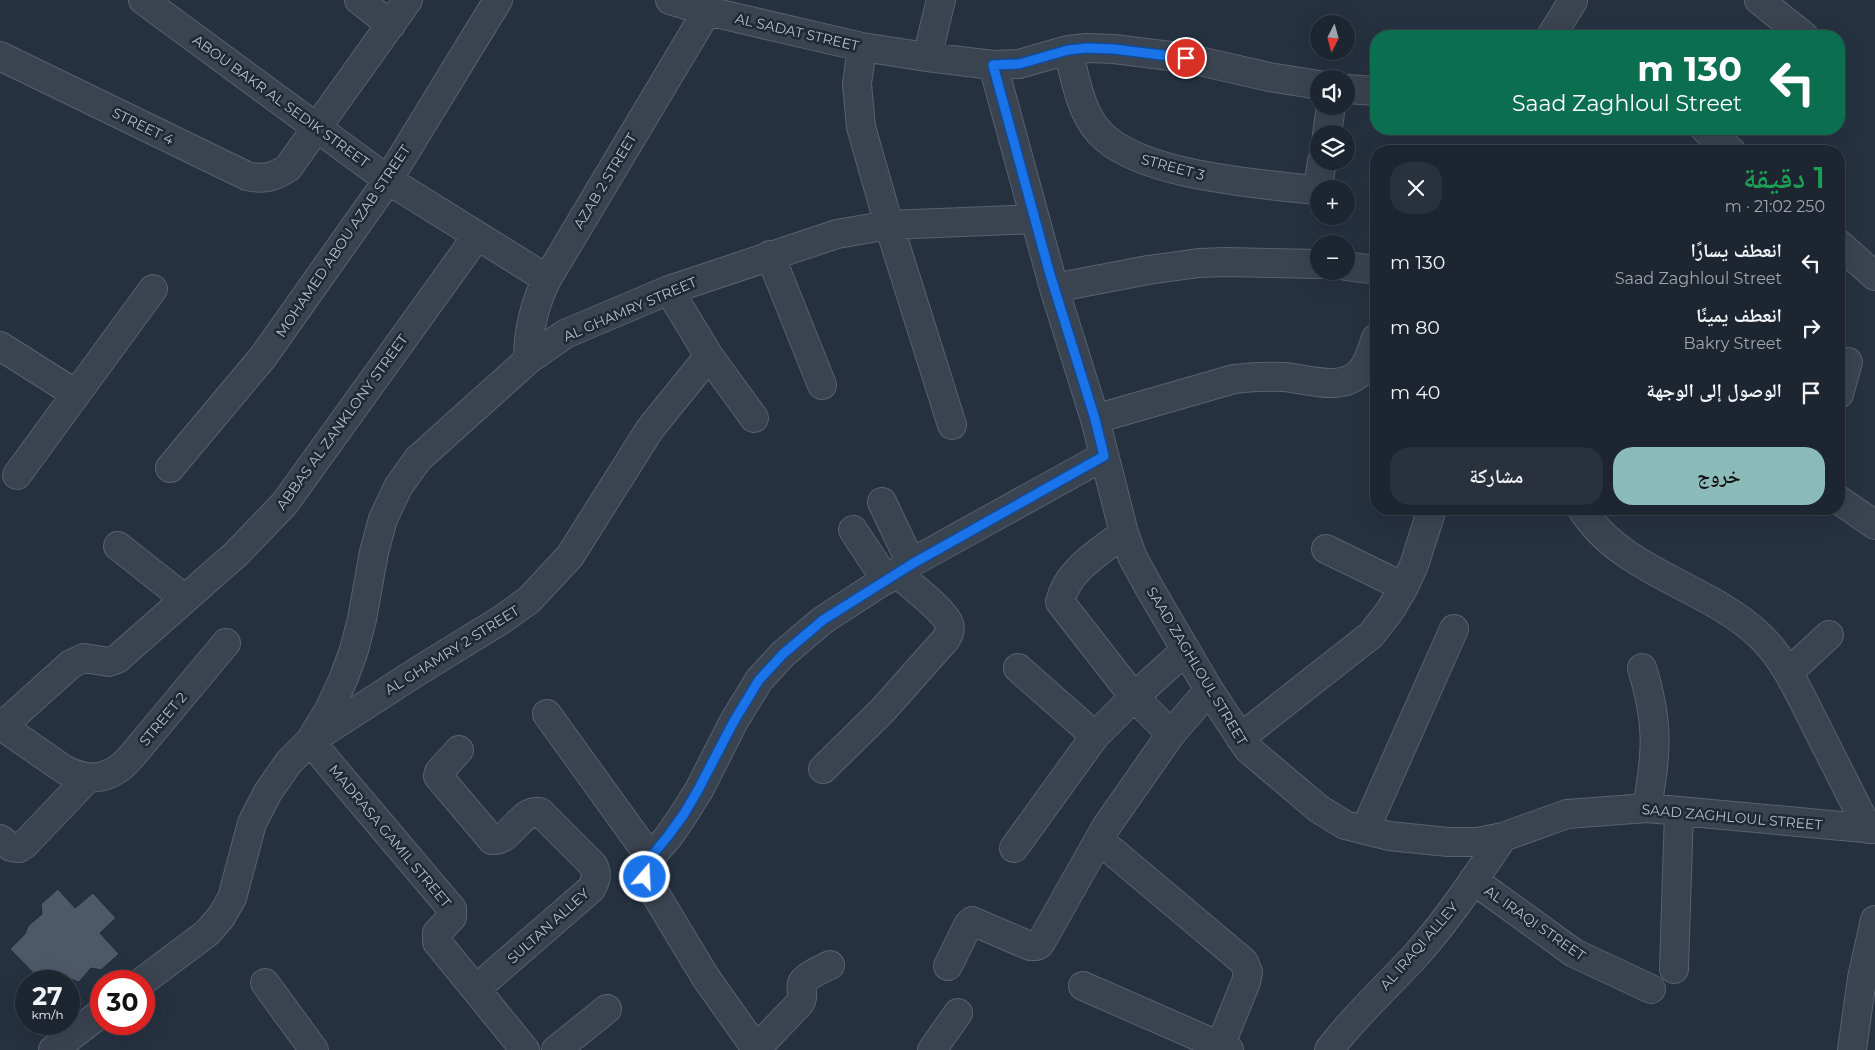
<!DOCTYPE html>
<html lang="ar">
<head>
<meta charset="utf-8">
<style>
	:root { --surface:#1c2530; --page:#29313c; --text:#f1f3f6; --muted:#a0a5ab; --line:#3a424c; --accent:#8bbbb9 }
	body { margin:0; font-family:Montserrat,"Noto Naskh Arabic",sans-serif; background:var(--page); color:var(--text); direction:rtl; height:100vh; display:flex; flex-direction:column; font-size:19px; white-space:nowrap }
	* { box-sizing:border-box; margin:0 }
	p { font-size:16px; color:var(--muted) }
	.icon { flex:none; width:28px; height:28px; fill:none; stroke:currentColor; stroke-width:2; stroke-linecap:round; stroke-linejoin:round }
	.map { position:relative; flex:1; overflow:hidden; direction:ltr }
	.drawer { position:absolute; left:1370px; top:145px; width:475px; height:370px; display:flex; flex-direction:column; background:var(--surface); border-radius:20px; box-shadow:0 5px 20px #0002,0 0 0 1px var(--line); direction:rtl }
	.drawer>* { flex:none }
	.guide { position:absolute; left:1370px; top:30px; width:475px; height:105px; border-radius:20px; box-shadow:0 5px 20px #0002,0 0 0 1px var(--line); direction:rtl; background:#0b6e4f; color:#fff; overflow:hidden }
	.needle { width:32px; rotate:186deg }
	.tools { position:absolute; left:1310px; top:15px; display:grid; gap:10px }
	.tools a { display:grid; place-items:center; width:45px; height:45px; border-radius:50%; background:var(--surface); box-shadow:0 5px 20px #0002,0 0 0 1px var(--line); font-size:25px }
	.speed { position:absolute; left:15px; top:970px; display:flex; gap:10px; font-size:25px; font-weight:700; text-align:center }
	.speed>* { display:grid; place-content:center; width:65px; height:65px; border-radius:50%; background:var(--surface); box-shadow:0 5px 20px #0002,0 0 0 1px var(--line); line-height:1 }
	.speed small { font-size:12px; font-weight:400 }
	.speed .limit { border:8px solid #d22; background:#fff; color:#111 }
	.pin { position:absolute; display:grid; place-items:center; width:42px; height:42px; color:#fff; margin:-21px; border:2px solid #fff; border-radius:50%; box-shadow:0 1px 5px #0007 }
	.me { position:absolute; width:55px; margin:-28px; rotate:19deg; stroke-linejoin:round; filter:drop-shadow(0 0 4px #0008) }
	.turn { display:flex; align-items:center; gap:18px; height:105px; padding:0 20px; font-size:22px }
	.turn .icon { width:65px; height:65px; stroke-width:2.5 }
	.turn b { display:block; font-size:35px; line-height:42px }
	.round { display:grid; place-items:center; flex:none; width:52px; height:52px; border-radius:20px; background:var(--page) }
	.headline { display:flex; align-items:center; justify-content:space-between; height:85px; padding:0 20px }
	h1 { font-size:30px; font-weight:600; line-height:38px; color:#1e9e55 }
	.primary-button { display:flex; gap:10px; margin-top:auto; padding:10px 20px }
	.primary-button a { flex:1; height:58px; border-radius:20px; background:var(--accent); color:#111; font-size:20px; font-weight:600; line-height:58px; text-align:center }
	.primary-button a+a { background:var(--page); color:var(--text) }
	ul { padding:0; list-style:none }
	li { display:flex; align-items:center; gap:15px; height:65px; padding:0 20px }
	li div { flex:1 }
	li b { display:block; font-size:19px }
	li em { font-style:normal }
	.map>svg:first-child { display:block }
	.building { fill:#4d5869; stroke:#212a37 }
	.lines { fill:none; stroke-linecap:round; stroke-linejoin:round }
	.minor-casing { stroke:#58616d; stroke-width:30 }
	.minor { stroke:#3a4350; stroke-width:28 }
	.route-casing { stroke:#114b97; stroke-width:12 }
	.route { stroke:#1a73e8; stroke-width:9 }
	.labels { text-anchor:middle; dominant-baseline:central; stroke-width:5; stroke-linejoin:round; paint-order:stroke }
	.street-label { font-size:14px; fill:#b7beca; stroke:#1f2835 }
</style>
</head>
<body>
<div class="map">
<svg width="1875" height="1050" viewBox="0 0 1875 1050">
	<rect width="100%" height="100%" fill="#263140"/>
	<path class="building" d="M 58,889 L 75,908 L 93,893 L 116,918 L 100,933 L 119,954 L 101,970 L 91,968 L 79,982 L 70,979 L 67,981 L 41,981 L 10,949 L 25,934 L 28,926 L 42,914 L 41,904 Z"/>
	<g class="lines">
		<g class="minor-casing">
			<path id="minor" d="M 143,0 L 388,180 L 547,279
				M 359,0 L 391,25
				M 670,0 L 707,11 L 862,47 L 927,57 L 993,65 L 1019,64 L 1068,50 L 1087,48 L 1114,49 L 1186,58 L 1269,77 L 1319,85
				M 1759,0 L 1804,36
				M 1551,36 L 1573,1
				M 862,47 L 857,84 L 861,127 L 889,225 L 952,425
				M 1068,50 C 1075,77 1080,111 1099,132 C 1136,174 1250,183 1305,189 L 1315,188 L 1319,181 L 1322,161
				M 0,56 L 247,176 C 264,180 274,177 288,168 L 408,0
				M 927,57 L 941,0
				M 993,65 L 1054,288 L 1095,419 L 1124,533 L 1133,558 L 1150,589 L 1209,690 L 1248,749 L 1319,809 L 1345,825 L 1389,836 L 1448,842 L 1478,842 L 1503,837 L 1567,814 L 1647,808 L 1875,829
				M 1346,89 L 1376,91
				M 1705,129 L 1731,151
				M 1327,134 L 1331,106
				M 1839,244 L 1875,276
				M 770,255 L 822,385
				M 1346,266 L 1376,270
				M 1054,288 L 1148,270 L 1199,263 L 1225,262 L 1319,264
				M 669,290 L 709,356 L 754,418
				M 0,346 L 76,394
				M 528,360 C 528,330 534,305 547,279 L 707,11
				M 1839,394 L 1848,362
				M 1095,419 L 1234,379 C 1251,377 1267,376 1284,377 C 1308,379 1344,393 1362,370 C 1369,361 1372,349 1376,338
				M 170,468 L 263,357 L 388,180 L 498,0
				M 17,475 L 153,289
				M 1839,500 L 1875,525
				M 882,502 L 911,563
				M 1582,509 C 1621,572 1708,586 1759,635 C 1785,659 1799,693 1815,724 C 1833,759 1850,794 1868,829
				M 853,530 L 886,580
				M 1124,533 C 1100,552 1067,570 1060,602 L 1134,697 L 1171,734
				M 118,546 L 185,599
				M 1326,549 L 1404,587
				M 1018,668 L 1095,736
				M 1642,668 C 1659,723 1657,752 1647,808
				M 1789,672 L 1829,635
				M 547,714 L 650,857
				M 0,725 L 65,770 C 91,783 112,779 131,757 L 226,643
				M 2,726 L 71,664 L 84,658 L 109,662 L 117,659 L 236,554 L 285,503 L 477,236
				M 1240,738 L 1371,635 L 1389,612 L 1404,587 L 1414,565 L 1432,509
				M 459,750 L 439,772 L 438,776 L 492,840 C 511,842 520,809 540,812 L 593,865 C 598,874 596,880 591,889 L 476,989
				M 823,769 L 882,711 L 946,639 C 949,634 951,630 949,624 C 945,611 908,583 897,573
				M 1365,830 L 1454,629
				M 0,839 L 11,847 L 19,848 L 25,844 L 88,778
				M 1099,840 L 1244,962 L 1248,972 L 1246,982 L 1220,1046
				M 1014,848 L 1095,736 L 1134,697 L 1186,650
				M 1473,880 L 1574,953 L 1651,989
				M 948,966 L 968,925 L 972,921 L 1030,946 L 1036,946 L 1040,944 L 1106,827 L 1171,734 L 1209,690
				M 1674,969 L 1679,811
				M 143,981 L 207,933 L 221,917 L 232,898 L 252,823 L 268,792 L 289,762 L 310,741 L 415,673 L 501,620 L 529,600 L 570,556 L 650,429 L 709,356
				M 265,983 L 314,1050
				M 1083,986 L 1229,1050
				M 756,1049 L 800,1003 C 805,996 800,991 802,983 C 804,977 824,968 830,965
				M 53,1050 L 101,1013
				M 525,1050 L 437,942 L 437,933 L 452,917 L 452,909 L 310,741 L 329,710 L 343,680 L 354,650 L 362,619 L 374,552 L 383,519 L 398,487 L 418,459 L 528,360 L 565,334 L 669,290 L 837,234 L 889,225 L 1034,219
				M 556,1050 L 607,1009
				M 757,1050 L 706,978 L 645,877 L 645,864 L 669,836 L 684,814 L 699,790 L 734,721 L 759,680 L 783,654 L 823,620 L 911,563 L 1104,456
				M 932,1050 L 958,1013
				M 1329,1050 C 1355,1015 1388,986 1417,954 C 1449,918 1476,877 1503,837
				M 1852,1050 L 1862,978 L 1875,920"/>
		</g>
		<use href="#minor" class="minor"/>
	</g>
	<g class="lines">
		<g class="route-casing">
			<path id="route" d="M 645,877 L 645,864 L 668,836 L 684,814 L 698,790 L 734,721 L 759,680 L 783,654 L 823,620 L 912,564 L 1104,456 L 1095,419 L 1049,271 L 993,65 L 1019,64 L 1068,50 L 1087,48 L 1114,49 L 1186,58"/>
		</g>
		<use href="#route" class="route"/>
	</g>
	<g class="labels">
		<g class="street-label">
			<text transform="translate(797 32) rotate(13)">AL SADAT STREET</text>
			<text transform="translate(281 101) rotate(36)">ABOU BAKR AL SEDIK STREET</text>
			<text transform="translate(143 126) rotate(26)">STREET 4</text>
			<text transform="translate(1173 167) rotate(15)">STREET 3</text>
			<text transform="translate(605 181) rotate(-59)">AZAB 2 STREET</text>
			<text transform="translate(343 241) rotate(-56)">MOHAMED ABOU AZAB STREET</text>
			<text transform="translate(630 309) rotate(-23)">AL GHAMRY STREET</text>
			<text transform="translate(342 422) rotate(-54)">ABBAS AL ZANKLONY STREET</text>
			<text transform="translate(452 650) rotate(-32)">AL GHAMRY 2 STREET</text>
			<text transform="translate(1197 666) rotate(59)">SAAD ZAGHLOUL STREET</text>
			<text transform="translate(163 719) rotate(-50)">STREET 2</text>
			<text transform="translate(1732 817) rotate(5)">SAAD ZAGHLOUL STREET</text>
			<text transform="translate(390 836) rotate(50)">MADRASA GAMIL STREET</text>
			<text transform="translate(1535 923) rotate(35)">AL IRAQI STREET</text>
			<text transform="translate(548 926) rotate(-42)">SULTAN ALLEY</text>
			<text transform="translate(1419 946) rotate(-49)">AL IRAQI ALLEY</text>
		</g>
	</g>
</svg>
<div class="tools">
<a><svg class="needle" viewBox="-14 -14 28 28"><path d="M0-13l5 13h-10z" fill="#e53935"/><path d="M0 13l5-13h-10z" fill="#a0a5ab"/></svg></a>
<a><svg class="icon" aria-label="sound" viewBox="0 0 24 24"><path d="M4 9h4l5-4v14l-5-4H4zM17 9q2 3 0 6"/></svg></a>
<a><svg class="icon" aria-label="layers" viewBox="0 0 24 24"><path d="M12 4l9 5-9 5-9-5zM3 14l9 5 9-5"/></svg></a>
<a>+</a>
<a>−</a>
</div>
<div class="speed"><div>27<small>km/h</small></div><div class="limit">30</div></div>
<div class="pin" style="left:1186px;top:58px;background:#d93025"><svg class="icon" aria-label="arrive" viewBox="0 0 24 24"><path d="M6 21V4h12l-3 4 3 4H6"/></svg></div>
<svg class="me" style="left:645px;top:877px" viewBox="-20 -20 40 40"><circle r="17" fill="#1a73e8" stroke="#fff" stroke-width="3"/><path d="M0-11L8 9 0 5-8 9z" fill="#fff"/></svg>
<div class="guide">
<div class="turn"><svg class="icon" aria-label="left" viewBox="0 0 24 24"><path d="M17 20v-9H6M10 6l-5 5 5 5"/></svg><div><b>130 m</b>Saad Zaghloul Street</div></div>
</div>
<section class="drawer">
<div class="headline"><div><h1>1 دقيقة</h1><p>250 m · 21:02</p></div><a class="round"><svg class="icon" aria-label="close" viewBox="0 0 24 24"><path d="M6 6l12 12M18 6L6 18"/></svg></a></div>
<ul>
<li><svg class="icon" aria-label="left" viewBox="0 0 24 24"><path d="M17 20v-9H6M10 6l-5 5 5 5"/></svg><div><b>انعطف يسارًا</b><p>Saad Zaghloul Street</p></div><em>130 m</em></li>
<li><svg class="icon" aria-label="right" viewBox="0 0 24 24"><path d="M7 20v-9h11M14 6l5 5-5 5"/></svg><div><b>انعطف يمينًا</b><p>Bakry Street</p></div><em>80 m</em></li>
<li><svg class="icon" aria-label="arrive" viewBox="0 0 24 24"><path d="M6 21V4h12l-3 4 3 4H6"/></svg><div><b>الوصول إلى الوجهة</b></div><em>40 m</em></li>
</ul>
<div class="primary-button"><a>خروج</a><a>مشاركة</a></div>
</section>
</div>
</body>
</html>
